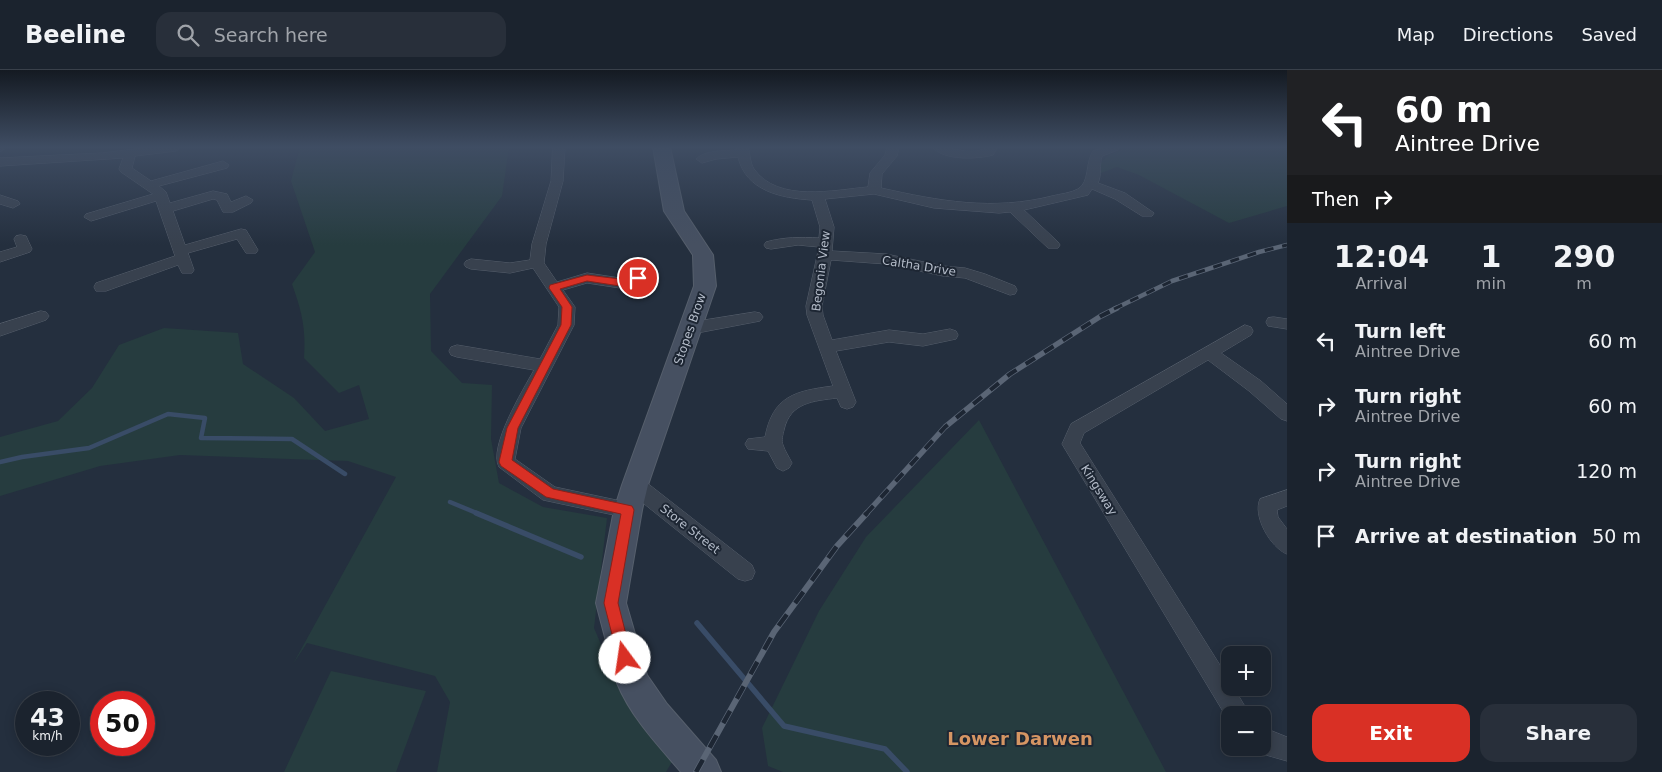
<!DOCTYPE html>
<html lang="en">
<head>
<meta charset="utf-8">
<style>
	:root { --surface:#1b232e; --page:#282f3a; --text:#f1f3f6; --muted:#a0a4aa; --line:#39404a; --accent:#d93025 }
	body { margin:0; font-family:"DejaVu Sans",sans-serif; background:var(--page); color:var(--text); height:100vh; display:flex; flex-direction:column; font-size:19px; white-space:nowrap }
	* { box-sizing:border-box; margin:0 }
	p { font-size:16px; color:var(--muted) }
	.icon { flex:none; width:28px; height:28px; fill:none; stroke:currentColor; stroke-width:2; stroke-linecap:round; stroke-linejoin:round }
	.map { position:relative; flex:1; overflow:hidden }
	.details { display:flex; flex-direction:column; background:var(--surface); width:375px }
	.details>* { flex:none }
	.banner { background:#202124; color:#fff; overflow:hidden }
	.fabs { position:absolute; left:1221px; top:576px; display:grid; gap:10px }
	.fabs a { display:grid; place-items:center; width:50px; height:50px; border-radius:10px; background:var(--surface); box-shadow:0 2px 12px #0003,0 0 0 1px var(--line); font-size:25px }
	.speed { position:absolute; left:15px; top:621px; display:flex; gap:10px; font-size:25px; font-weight:700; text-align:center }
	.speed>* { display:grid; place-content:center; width:65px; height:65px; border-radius:50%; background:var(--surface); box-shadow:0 2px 12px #0003,0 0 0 1px var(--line); line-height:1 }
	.speed small { font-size:12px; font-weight:400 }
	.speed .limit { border:8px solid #d22; background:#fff; color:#111 }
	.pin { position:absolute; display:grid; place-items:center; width:42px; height:42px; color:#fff; margin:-21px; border:2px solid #fff; border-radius:50%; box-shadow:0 1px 5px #0007 }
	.me { position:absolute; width:55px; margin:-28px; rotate:346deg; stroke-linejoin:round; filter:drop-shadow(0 0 4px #0008) }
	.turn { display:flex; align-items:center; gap:18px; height:105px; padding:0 25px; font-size:22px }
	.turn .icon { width:65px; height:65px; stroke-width:2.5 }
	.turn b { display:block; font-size:35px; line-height:42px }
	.then { display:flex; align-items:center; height:48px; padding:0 25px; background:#0003; gap:10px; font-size:19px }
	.eta { display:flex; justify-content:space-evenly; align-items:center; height:85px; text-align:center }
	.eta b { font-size:30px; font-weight:600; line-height:35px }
	.cta { display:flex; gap:10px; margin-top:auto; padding:10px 25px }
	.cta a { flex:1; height:58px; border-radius:15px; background:var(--accent); color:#fff; font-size:20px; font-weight:600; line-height:58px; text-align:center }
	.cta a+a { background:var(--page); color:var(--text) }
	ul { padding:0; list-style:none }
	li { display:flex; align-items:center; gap:15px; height:65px; padding:0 25px }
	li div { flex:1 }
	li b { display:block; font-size:19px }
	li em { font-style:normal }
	header { display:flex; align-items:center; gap:30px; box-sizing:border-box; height:70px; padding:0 25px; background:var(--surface); border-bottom:1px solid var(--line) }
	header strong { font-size:24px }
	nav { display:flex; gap:28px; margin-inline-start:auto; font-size:18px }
	.search { width:350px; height:45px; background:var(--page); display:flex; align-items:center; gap:12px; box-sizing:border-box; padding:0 18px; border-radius:15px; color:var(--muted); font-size:19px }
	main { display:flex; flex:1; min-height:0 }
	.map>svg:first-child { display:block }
	.green { fill:#263c3f }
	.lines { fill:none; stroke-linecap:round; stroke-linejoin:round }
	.stream-far1 { stroke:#394c67; stroke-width:4.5 }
	.stream { stroke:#394c67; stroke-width:5.5 }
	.minor-casing { stroke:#565f6c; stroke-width:1 }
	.secondary-casing { stroke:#565f6c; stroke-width:2 }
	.minor { fill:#38414e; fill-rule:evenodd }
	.secondary { fill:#465061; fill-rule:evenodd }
	.rail-far2-casing { stroke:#5a6575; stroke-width:4.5 }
	.rail-far1-casing { stroke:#5a6575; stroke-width:5.5 }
	.rail-casing { stroke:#5a6575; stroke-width:6 }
	.rail-far2 { stroke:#1d2633; stroke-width:3; stroke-dasharray:9; stroke-linecap:butt }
	.rail-far1 { stroke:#1d2633; stroke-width:4; stroke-dasharray:11; stroke-linecap:butt }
	.rail { stroke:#1d2633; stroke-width:4.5; stroke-dasharray:14; stroke-linecap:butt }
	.route { fill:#d93025; stroke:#8d1f18 }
	.labels { text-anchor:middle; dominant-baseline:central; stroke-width:4; stroke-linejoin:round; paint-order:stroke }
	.street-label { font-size:12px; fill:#b4bcc9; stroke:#1d2633 }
	.near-quarter-label { font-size:18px; font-weight:bold; fill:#d59563; stroke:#1d2633 }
</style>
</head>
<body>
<header>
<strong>Beeline</strong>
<div class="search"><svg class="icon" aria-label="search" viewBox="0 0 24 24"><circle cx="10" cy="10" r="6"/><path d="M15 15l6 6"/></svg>Search here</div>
<nav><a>Map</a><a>Directions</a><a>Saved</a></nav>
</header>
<main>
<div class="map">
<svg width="1287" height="702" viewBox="0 0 1287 702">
	<rect width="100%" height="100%" fill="#242f3e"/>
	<path class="green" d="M 300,77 L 509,77 L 502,126 L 430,224 L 431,281 L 462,313 L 492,315 L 491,369 L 499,413 L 543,437 L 607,448 L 594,558 L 624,628 L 673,690 L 666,702 L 437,702 L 450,632 L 435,606 L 307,573 L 293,594 L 396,407 L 348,391 L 180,385 L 100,396 L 0,426 L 0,367 L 58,351 L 92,318 L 119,275 L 164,258 L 238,263 L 243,294 L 294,328 L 325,361 L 369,349 L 359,315 L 339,323 L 304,288 C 306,258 302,242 292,214 L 315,182 L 291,111 Z
		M 1131,77 L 1287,77 L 1287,136 L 1229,153 L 1139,105 L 1117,97 L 1101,103 L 1099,95 C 1109,83 1117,81 1131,77 Z
		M 979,350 L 1166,702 L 783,702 L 768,696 L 762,658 L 819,541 L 866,467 Z
		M 331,601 L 426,621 L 396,702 L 284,702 Z"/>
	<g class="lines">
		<path class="stream-far1" d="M 0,392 L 22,387 L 89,378 L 168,344 L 205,348 L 201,368 L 292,369 L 345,404
			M 450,432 L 479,444"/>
		<path class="stream" d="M 476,443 L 581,487
			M 697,553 L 784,656 L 885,679 L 907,702"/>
		<g class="minor-casing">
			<path id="minor" d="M 0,77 L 7,77 L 0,82 Z
				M 152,77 L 182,77 L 176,81 L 135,86 L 132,98 L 151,111 L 223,91 L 229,95 L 227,98 L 159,116 L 166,122 L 170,133 L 213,121 L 227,124 L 231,132 L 246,126 L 253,130 L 251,133 L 233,142 L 223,142 L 217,130 L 213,129 L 173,141 L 185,175 L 241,159 L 246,160 L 258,180 L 256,183 L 246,183 L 237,169 L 188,183 L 194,200 L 192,203 L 182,203 L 178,195 L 106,221 L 96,221 L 94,217 L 96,213 L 175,186 L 156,131 L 91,151 L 84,147 L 86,144 L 153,124 L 121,102 L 119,99 L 123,88 L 0,96 L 0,88 L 102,83 Z
				M 553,77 L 565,77 L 563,111 L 546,174 L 544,193 L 557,212 L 587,203 L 620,208 L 637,203 L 642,205 L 644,208 L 642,211 L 620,218 L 587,213 L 563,220 L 575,237 L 574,255 L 521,358 L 515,389 L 555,417 L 635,434 L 638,440 L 635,446 L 628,448 L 543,430 L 499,397 C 488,377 523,320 534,300 L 457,287 L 451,285 L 449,281 L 451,277 L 457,275 L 540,289 L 558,255 L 559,237 L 533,198 L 510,203 L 471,199 L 466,197 L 464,194 L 466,191 L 471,189 L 510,193 L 530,190 L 532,174 L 551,111 Z
				M 736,77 L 748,77 C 750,83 750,93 754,99 C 778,133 834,120 868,117 L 870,103 L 885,85 L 887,77 L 899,77 L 897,86 L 882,104 L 881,118 C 939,131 993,141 1052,126 C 1060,124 1071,123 1078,119 C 1090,112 1085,93 1093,81 L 1105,77 L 1120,77 L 1118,80 L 1102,86 C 1099,95 1102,105 1098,113 L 1125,123 L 1154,143 L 1152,146 L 1142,146 L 1115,129 L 1092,119 L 1088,125 L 1024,140 L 1058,172 L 1060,175 L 1058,178 L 1048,178 L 1010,142 L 999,143 L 934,138 L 874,124 L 825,129 L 834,157 L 832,181 L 886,184 L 943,196 L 965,198 L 985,204 L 1015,216 L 1017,220 L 1015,224 L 1010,225 L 965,208 L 943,206 L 886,194 L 831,190 L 822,236 L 823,245 L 832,270 L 889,260 L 923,264 L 950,259 L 956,261 L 958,265 L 956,269 L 923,276 L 889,272 L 836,281 L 856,332 L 853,337 L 847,339 L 841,337 L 837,328 C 814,331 790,332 784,360 C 783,364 781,371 783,375 C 785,381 789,387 792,393 L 789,398 L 783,401 L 777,398 L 768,381 L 748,379 L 745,374 L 748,369 L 765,367 C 773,326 795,321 833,316 L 807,245 L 806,236 L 819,177 L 798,175 L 771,179 L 766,178 L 764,175 L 766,172 C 784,167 801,167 819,168 L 820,157 L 812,130 C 781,128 746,121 738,87 L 716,89 L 702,93 L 696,89 C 705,80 724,81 737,80 Z
				M 932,77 C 947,75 961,83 976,81 C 987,80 985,75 998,77 L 993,85 C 977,89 944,91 932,77 Z
				M 0,125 L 18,131 L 20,134 L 13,138 L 0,134 Z
				M 21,165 L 26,166 L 32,179 L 30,182 L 0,192 L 0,182 L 17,177 L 14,169 L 16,166 Z
				M 41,241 L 46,242 L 49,246 L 46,250 L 0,266 L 0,254 Z
				M 755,242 L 760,243 L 763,247 L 760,251 L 692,264 L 686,262 L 684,258 L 686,254 L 692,252 Z
				M 1274,247 L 1287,249 L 1287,259 L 1268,256 L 1266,252 L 1268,248 Z
				M 1245,255 L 1251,257 L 1253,261 L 1251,265 L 1221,283 L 1261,311 L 1287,334 L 1287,351 L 1281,349 L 1249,321 L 1208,290 L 1084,363 L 1080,373 L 1230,611 L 1230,618 L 1234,618 L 1250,645 L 1230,645 L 1230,653 L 1062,374 L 1071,354 Z
				M 635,407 L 642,409 L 752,495 L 755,502 L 752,509 L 745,511 L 738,509 L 628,421 L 626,415 L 628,409 Z
				M 1287,420 L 1287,436 L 1277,440 L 1278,447 L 1287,459 L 1287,484 C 1271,478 1252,446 1260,429 Z
				M 1262,657 L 1287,667 L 1287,691 L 1266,685 L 1254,678 L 1262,678 Z"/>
		</g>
		<g class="secondary-casing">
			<path id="secondary" d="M 653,77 L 670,77 L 684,141 L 713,185 L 716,216 L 648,415 L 642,440 L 626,533 L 647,605 L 667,634 L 716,690 L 721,702 L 681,702 C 657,674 631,647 617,613 L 596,533 L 614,440 L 622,415 L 694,216 L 693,185 L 664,141 Z"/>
		</g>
		<use href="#minor" class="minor"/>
		<use href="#secondary" class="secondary"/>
		<g class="rail-far2-casing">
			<path id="rail-far2" d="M 1114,239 L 1172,211 L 1259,182 L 1287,175"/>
		</g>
		<g class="rail-far1-casing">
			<path id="rail-far1" d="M 866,444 L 945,357 L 1010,304 L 1101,246 L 1117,238"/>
		</g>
		<g class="rail-casing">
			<path id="rail" d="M 696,702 L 774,562 L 837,476 L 867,443"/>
		</g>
		<use href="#rail-far2" class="rail-far2"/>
		<use href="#rail-far1" class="rail-far1"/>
		<use href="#rail" class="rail"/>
	</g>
	<linearGradient id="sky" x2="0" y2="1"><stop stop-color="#141a22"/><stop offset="0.44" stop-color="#3f4d63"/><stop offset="1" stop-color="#3f4d63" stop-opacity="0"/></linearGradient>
	<rect width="1287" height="175" fill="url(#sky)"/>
	<path class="route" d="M 638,204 L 642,208 L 641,210 L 620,216 L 587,211 L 560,219 L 572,237 L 571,255 L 518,358 L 512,390 L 553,419 L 632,436 L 634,440 L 618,533 L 632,588 L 630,593 L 625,595 L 620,593 L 618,588 L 604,533 L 621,444 L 546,427 L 501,396 L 499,392 L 507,358 L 561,255 L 562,237 L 549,218 L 550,215 L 587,205 L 620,209 Z"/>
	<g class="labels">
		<g class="street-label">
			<text transform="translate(919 196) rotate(9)">Caltha Drive</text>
			<text transform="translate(821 201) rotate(-83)">Begonia View</text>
			<text transform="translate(690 259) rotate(-71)">Stopes Brow</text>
			<text transform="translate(1099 420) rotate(58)">Kingsway</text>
			<text transform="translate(690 459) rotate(38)">Store Street</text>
		</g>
		<g class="near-quarter-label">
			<text x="1020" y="668">Lower Darwen</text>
		</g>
	</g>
</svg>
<div class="fabs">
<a>+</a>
<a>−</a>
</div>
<div class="speed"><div>43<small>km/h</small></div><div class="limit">50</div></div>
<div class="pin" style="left:638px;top:208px;background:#d93025"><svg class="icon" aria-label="arrive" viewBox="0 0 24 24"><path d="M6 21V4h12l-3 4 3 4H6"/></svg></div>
<svg class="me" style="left:625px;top:588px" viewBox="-20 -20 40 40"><circle r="19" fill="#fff"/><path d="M0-13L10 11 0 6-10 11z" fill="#d93025"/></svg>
</div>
<section class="details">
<div class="banner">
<div class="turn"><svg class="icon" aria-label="left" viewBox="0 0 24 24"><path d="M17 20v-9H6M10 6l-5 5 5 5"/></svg><div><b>60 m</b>Aintree Drive</div></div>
<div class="then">Then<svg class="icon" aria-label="right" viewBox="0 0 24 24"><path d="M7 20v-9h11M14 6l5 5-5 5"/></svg></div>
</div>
<div class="eta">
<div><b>12:04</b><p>Arrival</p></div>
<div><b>1</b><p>min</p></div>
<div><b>290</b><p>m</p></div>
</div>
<ul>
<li><svg class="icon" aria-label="left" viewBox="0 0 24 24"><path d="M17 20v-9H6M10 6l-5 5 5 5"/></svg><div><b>Turn left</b><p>Aintree Drive</p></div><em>60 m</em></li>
<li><svg class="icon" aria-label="right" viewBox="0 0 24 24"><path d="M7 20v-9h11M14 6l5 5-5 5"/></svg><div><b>Turn right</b><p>Aintree Drive</p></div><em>60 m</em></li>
<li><svg class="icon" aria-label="right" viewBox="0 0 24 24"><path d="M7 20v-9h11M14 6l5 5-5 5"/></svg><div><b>Turn right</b><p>Aintree Drive</p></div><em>120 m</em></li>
<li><svg class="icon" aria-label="arrive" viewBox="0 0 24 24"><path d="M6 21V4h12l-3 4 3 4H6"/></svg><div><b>Arrive at destination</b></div><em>50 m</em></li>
</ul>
<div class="cta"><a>Exit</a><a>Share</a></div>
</section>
</main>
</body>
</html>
